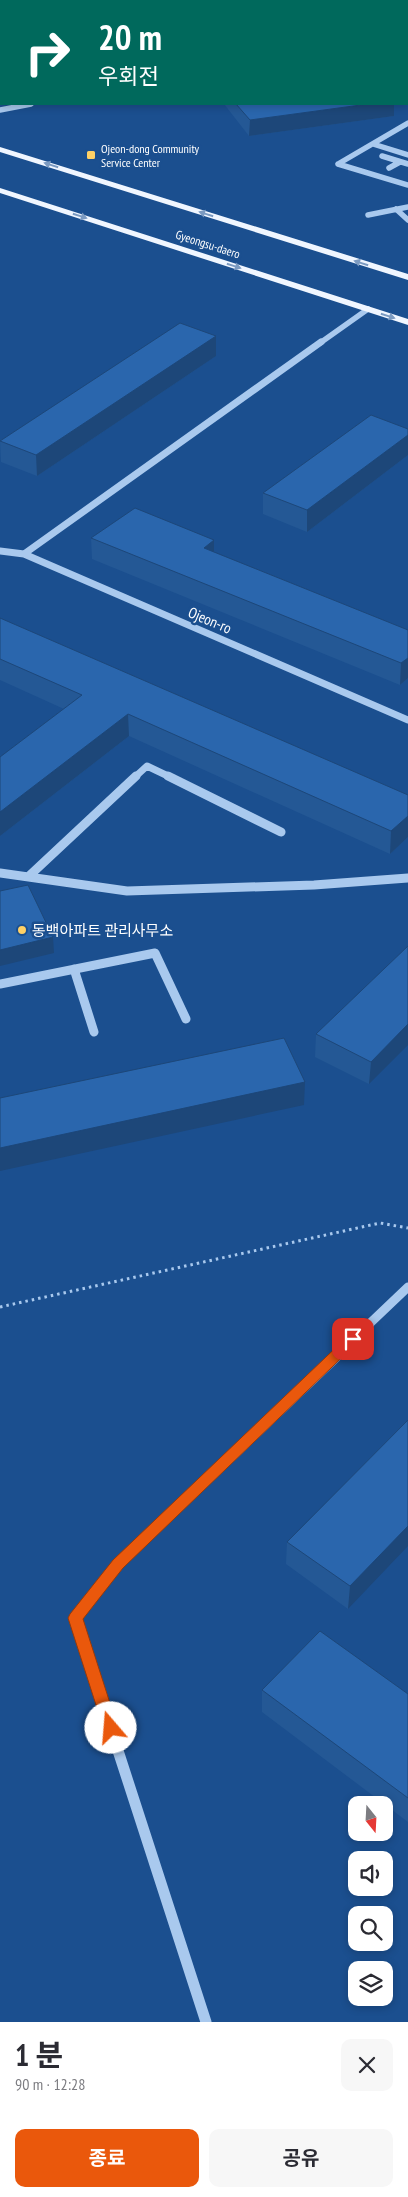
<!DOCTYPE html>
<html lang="ko">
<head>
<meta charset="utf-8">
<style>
	:root { --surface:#fff; --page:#f7f7f7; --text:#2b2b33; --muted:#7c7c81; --accent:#ea580c }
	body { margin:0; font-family:"PT Sans Narrow","Noto Sans KR",sans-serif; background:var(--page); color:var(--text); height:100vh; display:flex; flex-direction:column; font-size:19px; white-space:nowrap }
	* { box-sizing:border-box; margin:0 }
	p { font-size:16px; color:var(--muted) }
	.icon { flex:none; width:28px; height:28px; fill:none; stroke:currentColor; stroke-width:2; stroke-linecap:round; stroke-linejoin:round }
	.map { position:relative; height:2022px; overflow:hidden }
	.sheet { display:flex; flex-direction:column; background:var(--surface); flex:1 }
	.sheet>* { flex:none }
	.top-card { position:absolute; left:0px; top:0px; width:409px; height:105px; box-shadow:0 2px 8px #0003; background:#00695c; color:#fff; overflow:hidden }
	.needle { width:32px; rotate:162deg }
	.buttons { position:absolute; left:348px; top:1796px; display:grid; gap:10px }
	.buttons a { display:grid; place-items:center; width:45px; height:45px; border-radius:10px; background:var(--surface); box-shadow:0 2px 8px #0003; font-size:25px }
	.pin { position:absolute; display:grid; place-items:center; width:42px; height:42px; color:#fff; margin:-21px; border-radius:10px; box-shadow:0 2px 8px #0006 }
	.me { position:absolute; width:55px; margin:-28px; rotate:342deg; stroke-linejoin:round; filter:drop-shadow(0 0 4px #0008) }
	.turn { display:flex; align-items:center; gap:18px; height:105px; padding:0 15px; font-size:22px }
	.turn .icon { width:65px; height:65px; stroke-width:2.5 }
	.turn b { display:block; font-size:35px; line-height:42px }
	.round { display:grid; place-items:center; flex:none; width:52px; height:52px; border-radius:10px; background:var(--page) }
	.headline { display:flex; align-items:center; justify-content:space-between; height:85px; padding:0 15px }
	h1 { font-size:30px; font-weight:700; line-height:38px }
	.cta { display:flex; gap:10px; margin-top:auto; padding:10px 15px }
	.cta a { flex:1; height:58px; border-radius:10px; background:var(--accent); color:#fff; font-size:20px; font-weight:700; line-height:58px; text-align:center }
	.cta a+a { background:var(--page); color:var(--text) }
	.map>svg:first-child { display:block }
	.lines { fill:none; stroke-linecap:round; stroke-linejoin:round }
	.path { stroke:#a9c9ee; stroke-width:3; stroke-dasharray:2.5 4; stroke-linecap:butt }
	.minor-far3 { stroke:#a9c9ee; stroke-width:5.5 }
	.minor-far2 { stroke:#a9c9ee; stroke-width:7 }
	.minor-far1 { stroke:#a9c9ee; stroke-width:9 }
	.minor { stroke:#a9c9ee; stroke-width:11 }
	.major { fill:#f0f6ff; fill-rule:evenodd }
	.wall { fill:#245895 }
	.shaded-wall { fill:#1d4779 }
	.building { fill:#2a66ad; stroke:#1d4779 }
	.oneway { fill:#7b9ac1 }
	.route { fill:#ea580c; stroke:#983908 }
	.poi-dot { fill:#ffd166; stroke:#1b4f8f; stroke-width:2 }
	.labels { text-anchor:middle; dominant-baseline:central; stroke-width:5; stroke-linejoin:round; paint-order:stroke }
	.far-poi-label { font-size:12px; fill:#fff; stroke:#1b4f8f; text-anchor:start }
	.far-street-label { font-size:12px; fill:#fff; stroke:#1b4f8f }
	.street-label { font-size:15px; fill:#fff; stroke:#1b4f8f }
	.poi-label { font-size:15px; fill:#fff; stroke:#1b4f8f; text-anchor:start }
</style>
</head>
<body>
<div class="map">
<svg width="408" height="2022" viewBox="0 0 408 2022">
	<rect width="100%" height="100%" fill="#1b4f8f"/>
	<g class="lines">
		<path class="path" d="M 0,1307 L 380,1223 L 408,1228"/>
		<path class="minor-far3" d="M 0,110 L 31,104
			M 373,144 L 408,155
			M 382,156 L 408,164
			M 338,164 L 408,123
			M 338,164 L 408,185
			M 389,168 L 400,162
			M 396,209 L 408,220
			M 368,215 L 408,207
			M 320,343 L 368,309"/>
		<path class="minor-far2" d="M 0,551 L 24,554 L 408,720
			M 24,554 L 321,342
			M 135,777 L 147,766 L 170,777"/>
		<path class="minor-far1" d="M 168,776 L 281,832
			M 0,873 L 127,891 L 314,885 L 408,878
			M 28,877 L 136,776
			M 74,969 L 94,1032
			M 0,984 L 155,953 L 186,1019
			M 366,1327 L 408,1287"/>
		<path class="minor" d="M 206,2022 L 75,1618 L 118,1564 L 368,1326"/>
		<path class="major" d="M 0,147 L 408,274 L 408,280 L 0,152 Z
			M 0,188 L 408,319 L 408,325 L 0,193 Z"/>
	</g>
	<path class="wall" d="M 224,104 L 394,104 L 394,116 L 249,136 Z
		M 216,356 L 37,476 L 1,462 L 0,440 Z
		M 408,429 L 408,455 L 307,532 L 263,514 L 263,493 Z
		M 91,538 L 214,552 L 408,630 L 408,678 L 400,685 L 92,559 Z
		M 0,618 L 408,795 L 408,837 L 390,854 L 129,736 L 0,836 L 0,757 L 64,709 L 0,680 Z
		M 408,946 L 369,1084 L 315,1057 L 316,1034 Z
		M 408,1420 L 348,1609 L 286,1564 L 287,1542 Z
		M 262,1690 L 408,1694 L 408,1822 L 262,1712 Z"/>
	<path class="shaded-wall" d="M 0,10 L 1,10 L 1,23 L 0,23 Z
		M 368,104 L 394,104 L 394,116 L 249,136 L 250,120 Z
		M 216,336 L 216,356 L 37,476 L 36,455 Z
		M 408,435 L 408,455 L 307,532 L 307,510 Z
		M 214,540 L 214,561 L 204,548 Z
		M 408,658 L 408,678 L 400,685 L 401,663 Z
		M 128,714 L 129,736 L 0,836 L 0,812 Z
		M 408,816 L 408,837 L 390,854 L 391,831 Z
		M 53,937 L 54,953 L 0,966 L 0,950 Z
		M 408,1024 L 408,1045 L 369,1084 L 371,1062 Z
		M 305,1082 L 304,1105 L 0,1171 L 0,1148 Z
		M 408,1526 L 408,1546 L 348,1609 L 350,1586 Z"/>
	<path class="building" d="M 0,0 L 114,0 L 116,1 L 1,1 L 1,10 L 0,10 Z
		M 236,104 L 368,104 L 250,120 Z
		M 180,323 L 216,336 L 36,455 L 0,441 Z
		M 371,415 L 408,429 L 408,435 L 307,510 L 263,493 Z
		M 135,508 L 214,540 L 204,548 L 408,630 L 408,658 L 401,663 L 91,538 Z
		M 0,618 L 408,795 L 408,816 L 391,831 L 128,714 L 0,812 L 0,757 L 82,695 L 0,659 Z
		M 28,885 L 53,937 L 0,950 L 0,891 Z
		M 408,946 L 408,1024 L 371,1062 L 316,1034 Z
		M 284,1038 L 305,1082 L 0,1148 L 0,1098 Z
		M 408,1420 L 408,1526 L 350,1586 L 287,1542 Z
		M 320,1631 L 408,1694 L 408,1798 L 262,1690 Z"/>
	<defs><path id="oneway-solid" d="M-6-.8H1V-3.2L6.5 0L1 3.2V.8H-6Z" transform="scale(1.25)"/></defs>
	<g class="oneway">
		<use href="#oneway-solid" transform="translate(51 165) rotate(-163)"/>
		<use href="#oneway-solid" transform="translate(206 214) rotate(-163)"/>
		<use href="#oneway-solid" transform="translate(80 216) rotate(18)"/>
		<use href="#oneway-solid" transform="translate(361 263) rotate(-163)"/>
		<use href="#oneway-solid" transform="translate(234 266) rotate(18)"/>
		<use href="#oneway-solid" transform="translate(388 316) rotate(18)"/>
	</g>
	<path class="route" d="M 353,1334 L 359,1339 L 357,1343 L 123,1568 L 83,1619 L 118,1728 L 116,1733 L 111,1735 L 105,1733 L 68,1618 L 70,1614 L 113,1560 L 348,1336 Z"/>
	<g class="poi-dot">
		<rect x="86" y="150" width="10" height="10" rx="2.5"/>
		<circle cx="22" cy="930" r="5"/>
	</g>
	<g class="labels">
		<g class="far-poi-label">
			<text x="101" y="148">Ojeon-dong Community<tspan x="101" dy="14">Service Center</tspan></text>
		</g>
		<g class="far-street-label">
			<text transform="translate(208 244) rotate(18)">Gyeongsu-daero</text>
		</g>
		<g class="street-label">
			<text transform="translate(210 620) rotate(23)">Ojeon-ro</text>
		</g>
		<g class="poi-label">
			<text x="32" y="930">동백아파트 관리사무소</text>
		</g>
	</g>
</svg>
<div class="buttons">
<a><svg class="needle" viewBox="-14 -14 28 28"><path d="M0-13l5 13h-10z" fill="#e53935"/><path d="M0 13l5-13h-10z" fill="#7c7c81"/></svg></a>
<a><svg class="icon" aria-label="sound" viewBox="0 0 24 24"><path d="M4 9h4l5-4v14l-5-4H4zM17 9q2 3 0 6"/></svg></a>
<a><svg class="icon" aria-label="search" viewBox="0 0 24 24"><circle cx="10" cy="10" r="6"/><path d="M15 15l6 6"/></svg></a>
<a><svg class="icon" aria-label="layers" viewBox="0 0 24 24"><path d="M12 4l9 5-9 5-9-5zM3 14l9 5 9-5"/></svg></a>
</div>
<div class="pin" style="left:353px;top:1339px;background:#d93025"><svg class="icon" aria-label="arrive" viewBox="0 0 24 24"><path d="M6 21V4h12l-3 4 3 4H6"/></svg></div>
<svg class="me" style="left:111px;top:1728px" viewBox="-20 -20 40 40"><circle r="19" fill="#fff"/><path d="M0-13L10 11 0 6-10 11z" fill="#ea580c"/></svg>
<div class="top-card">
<div class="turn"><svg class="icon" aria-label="right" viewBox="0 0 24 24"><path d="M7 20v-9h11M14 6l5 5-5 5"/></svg><div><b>20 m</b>우회전</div></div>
</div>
</div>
<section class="sheet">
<div class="headline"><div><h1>1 분</h1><p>90 m · 12:28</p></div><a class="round"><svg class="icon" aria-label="close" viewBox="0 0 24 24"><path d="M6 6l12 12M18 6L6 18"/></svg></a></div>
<div class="cta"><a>종료</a><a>공유</a></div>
</section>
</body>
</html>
